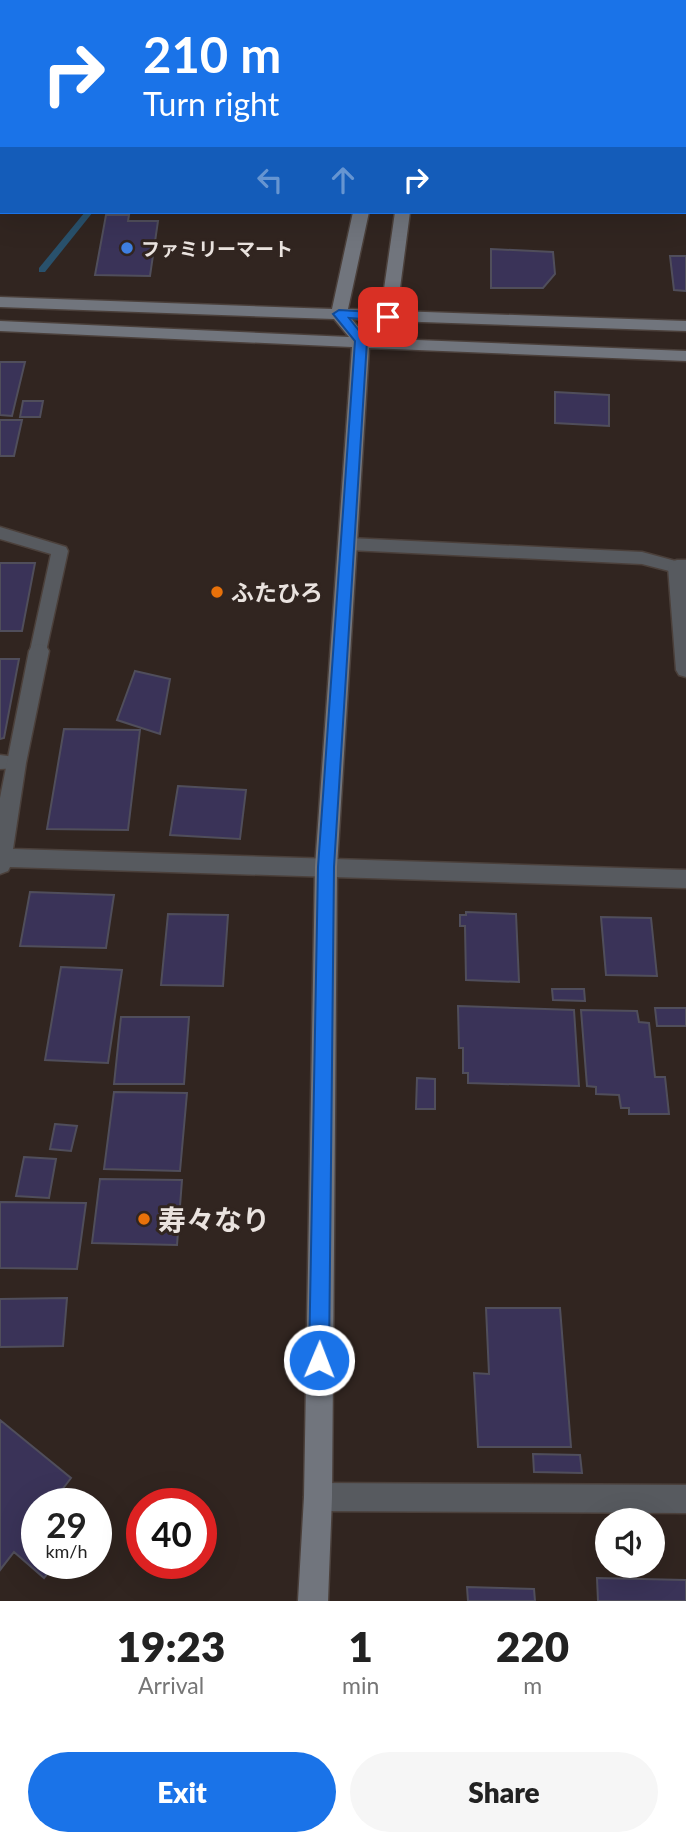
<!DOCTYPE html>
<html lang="en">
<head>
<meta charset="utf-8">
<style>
	:root { --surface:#fff; --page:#f6f6f6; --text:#222; --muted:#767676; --accent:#1a73e8 }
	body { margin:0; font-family:Lato,"Noto Sans JP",sans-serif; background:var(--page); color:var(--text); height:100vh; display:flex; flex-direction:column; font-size:26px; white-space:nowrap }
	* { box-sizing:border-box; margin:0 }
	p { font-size:23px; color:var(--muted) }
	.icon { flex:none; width:38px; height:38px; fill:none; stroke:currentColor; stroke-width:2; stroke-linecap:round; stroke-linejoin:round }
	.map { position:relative; height:1601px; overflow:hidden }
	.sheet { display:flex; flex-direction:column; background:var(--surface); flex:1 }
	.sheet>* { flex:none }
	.top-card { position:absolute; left:0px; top:0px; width:686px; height:214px; box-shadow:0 7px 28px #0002; background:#1a73e8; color:#fff; overflow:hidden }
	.tools { position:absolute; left:595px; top:1508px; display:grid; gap:14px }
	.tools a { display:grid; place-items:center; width:70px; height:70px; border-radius:50%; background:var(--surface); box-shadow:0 7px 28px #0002; font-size:35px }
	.speed { position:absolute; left:21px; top:1488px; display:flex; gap:14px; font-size:35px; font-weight:700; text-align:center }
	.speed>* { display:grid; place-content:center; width:91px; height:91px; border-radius:50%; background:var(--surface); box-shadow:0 7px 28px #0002; line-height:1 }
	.speed small { font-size:18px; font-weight:400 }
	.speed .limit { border:10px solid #d22; background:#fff; color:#111 }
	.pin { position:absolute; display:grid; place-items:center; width:60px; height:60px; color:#fff; margin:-30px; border-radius:14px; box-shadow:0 4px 10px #0006 }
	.me { position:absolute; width:77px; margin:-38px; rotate:1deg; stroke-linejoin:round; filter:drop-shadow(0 0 5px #0008) }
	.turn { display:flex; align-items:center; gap:24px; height:147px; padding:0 28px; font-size:32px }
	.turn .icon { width:91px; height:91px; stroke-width:2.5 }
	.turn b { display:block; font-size:49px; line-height:60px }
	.lanes { display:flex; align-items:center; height:66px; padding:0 28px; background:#0003; justify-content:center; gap:35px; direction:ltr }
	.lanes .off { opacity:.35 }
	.eta { display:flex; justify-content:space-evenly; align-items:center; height:119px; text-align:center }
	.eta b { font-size:42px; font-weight:800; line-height:49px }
	.button { display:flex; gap:14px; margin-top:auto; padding:14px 28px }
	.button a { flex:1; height:80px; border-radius:42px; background:var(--accent); color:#fff; font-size:28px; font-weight:800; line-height:80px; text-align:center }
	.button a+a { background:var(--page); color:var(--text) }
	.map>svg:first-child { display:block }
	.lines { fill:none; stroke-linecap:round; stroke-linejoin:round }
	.stream { fill:#29516c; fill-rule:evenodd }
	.building { fill:#3a3358; stroke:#504e5b; stroke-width:2 }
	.lane-casing { stroke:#4b403b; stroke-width:3 }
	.street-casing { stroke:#4b403b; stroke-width:3 }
	.secondary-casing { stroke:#4b403b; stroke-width:3 }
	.lane { fill:#575a5f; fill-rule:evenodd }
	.street { fill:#575a5f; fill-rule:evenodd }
	.secondary { fill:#71757d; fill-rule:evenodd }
	.route { fill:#1a73e8; stroke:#114b97; stroke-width:2 }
	.shop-dot { fill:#3f7fe0; stroke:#312520; stroke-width:2.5 }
	.food-dot { fill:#e8710a; stroke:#312520; stroke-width:2.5 }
	.labels { text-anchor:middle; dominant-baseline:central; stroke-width:6; stroke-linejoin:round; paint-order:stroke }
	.far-poi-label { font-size:19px; font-weight:bold; fill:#eae3df; stroke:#312520; text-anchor:start }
	.poi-label { font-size:23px; font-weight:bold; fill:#eae3df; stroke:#312520; text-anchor:start }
	.near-poi-label { font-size:28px; font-weight:bold; fill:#eae3df; stroke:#312520; text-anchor:start }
</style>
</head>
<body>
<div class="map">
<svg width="686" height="1601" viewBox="0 0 686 1601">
	<rect width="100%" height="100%" fill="#312520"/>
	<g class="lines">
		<path class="stream" d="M 85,212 L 93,212 L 45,272 L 39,272 L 39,268 Z"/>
	</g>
	<path class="building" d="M 492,0 L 574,0 L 491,2 Z
		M 106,215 L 129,215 L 128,221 L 158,221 L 150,276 L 95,275 Z
		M 491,249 L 553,252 L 555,274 L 543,288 L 491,288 Z
		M 670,256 L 686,256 L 686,291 L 674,290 Z
		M 0,362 L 25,362 L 12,416 L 0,415 Z
		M 555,392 L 609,395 L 609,426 L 555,423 Z
		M 23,401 L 43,401 L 40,417 L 20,417 Z
		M 0,420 L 22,420 L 14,456 L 0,456 Z
		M 0,563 L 35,563 L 22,631 L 0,631 Z
		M 0,659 L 19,659 L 4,738 L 0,739 Z
		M 135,671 L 170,679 L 160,734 L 117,720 Z
		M 64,729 L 140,730 L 128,830 L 47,829 Z
		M 178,786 L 246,790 L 240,839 L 170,835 Z
		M 30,892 L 114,895 L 106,948 L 20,946 Z
		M 466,912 L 516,914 L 519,982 L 466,980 L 465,926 L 460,926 L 460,915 L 466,915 Z
		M 168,914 L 228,915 L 223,986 L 161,985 Z
		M 601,917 L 651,918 L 657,976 L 606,975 Z
		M 61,967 L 122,970 L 108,1063 L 45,1060 Z
		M 552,989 L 584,989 L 585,1001 L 553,1000 Z
		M 458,1006 L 574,1010 L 579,1086 L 468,1083 L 468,1073 L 463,1073 L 463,1048 L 459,1048 Z
		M 655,1008 L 686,1008 L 686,1026 L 657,1026 Z
		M 581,1010 L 637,1011 L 639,1022 L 649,1023 L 655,1077 L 665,1077 L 669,1114 L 629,1114 L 629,1108 L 621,1108 L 619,1095 L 596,1094 L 596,1087 L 587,1086 Z
		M 121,1017 L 189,1017 L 184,1084 L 114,1084 Z
		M 417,1078 L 435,1079 L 435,1109 L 416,1109 Z
		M 114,1092 L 187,1093 L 180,1171 L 104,1169 Z
		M 55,1124 L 77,1126 L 71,1151 L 50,1149 Z
		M 24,1157 L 56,1159 L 49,1198 L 16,1196 Z
		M 100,1179 L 182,1180 L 177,1245 L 92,1243 Z
		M 0,1202 L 86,1203 L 77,1269 L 0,1268 Z
		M 67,1298 L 63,1346 L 0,1347 L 0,1299 Z
		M 486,1308 L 560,1308 L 571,1447 L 478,1447 L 474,1373 L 489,1374 Z
		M 0,1420 L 71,1478 L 52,1503 L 37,1503 L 37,1563 L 56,1563 L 44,1578 L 14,1552 L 0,1570 Z
		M 533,1454 L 580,1455 L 582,1473 L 534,1472 Z
		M 597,1578 L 686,1580 L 686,1601 L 598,1601 Z
		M 467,1587 L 534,1589 L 535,1601 L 468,1601 Z"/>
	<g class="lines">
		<g class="lane-casing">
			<path id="lane" d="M 0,527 L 66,547 L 68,551 L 45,656 L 33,656 L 30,651 L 51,554 L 0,539 Z
				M 349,538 L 642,552 L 683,563 L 686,567 L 677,573 L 642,564 L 349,550 L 341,544 Z
				M 0,755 L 23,758 L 25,763 L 23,768 L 0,769 Z"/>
		</g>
		<g class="street-casing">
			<path id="street" d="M 189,0 L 205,0 L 206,2 L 190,2 Z
				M 245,0 L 273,0 L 274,2 L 246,2 Z
				M 655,0 L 667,0 L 667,2 L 655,2 Z
				M 0,25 L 2,25 L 2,33 L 0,33 Z
				M 684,59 L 686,59 L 686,67 L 684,67 Z
				M 0,97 L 2,97 L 2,105 L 0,105 Z
				M 684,163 L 686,163 L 686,171 L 684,171 Z
				M 677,560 L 686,560 L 686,677 L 679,675 L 676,670 L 668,567 L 670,562 Z
				M 39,644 L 46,646 L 49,651 L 26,763 L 13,849 L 686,870 L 686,888 L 10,867 L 8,871 L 0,874 L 0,798 L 29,651 L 32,646 Z
				M 318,1483 L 686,1485 L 686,1513 L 318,1511 L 308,1507 L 304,1497 L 308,1487 Z"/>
		</g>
		<g class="secondary-casing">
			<path id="secondary" d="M 406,0 L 418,0 L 405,2 Z
				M 434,0 L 446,0 L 433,2 Z
				M 353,212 L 369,212 L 348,309 L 381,310 L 395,212 L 410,212 L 397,311 L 686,321 L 686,331 L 393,321 L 385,330 L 379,331 L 371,326 L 376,320 L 352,319 L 367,338 L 686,351 L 686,361 L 369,348 L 337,867 L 332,1497 L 328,1601 L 298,1601 L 304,1497 L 315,867 L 352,347 L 0,331 L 0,321 L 349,337 L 334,319 L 0,307 L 0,297 L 332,309 Z"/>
		</g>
		<use href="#lane" class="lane"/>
		<use href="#street" class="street"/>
		<use href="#secondary" class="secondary"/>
	</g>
	<path class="route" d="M 339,310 L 388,313 L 394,317 L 388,321 L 349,318 L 367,341 L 334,867 L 329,1360 L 327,1367 L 319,1370 L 312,1367 L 309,1360 L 318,867 L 355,341 L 333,314 Z"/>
	<circle class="shop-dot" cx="127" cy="248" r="7"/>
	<g class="food-dot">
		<circle cx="217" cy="592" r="7"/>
		<circle cx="144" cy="1219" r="7"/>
	</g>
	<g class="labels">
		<g class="far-poi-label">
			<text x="141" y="248">ファミリーマート</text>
		</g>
		<g class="poi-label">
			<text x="231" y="592">ふたひろ</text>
		</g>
		<g class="near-poi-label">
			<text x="158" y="1219">寿々なり</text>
		</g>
	</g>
</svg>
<div class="tools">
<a><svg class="icon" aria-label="sound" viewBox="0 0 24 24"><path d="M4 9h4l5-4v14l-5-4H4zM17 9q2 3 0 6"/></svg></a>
</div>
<div class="speed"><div>29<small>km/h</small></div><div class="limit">40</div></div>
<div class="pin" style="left:388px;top:317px;background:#d93025"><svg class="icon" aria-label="arrive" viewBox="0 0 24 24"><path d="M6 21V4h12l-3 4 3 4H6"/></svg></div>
<svg class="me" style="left:319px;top:1360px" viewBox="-20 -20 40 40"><circle r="17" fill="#1a73e8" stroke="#fff" stroke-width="3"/><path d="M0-11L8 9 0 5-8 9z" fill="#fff"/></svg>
<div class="top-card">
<div class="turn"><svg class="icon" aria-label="right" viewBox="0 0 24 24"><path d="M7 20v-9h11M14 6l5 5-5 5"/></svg><div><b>210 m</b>Turn right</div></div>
<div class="lanes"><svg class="icon off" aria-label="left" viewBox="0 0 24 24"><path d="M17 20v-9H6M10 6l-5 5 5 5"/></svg><svg class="icon off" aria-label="ahead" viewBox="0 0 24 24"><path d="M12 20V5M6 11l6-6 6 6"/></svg><svg class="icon" aria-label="right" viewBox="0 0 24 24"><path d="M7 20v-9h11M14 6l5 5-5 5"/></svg></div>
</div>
</div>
<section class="sheet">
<div class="eta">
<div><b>19:23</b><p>Arrival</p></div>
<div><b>1</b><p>min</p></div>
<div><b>220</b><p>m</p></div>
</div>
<div class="button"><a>Exit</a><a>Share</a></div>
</section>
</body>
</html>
